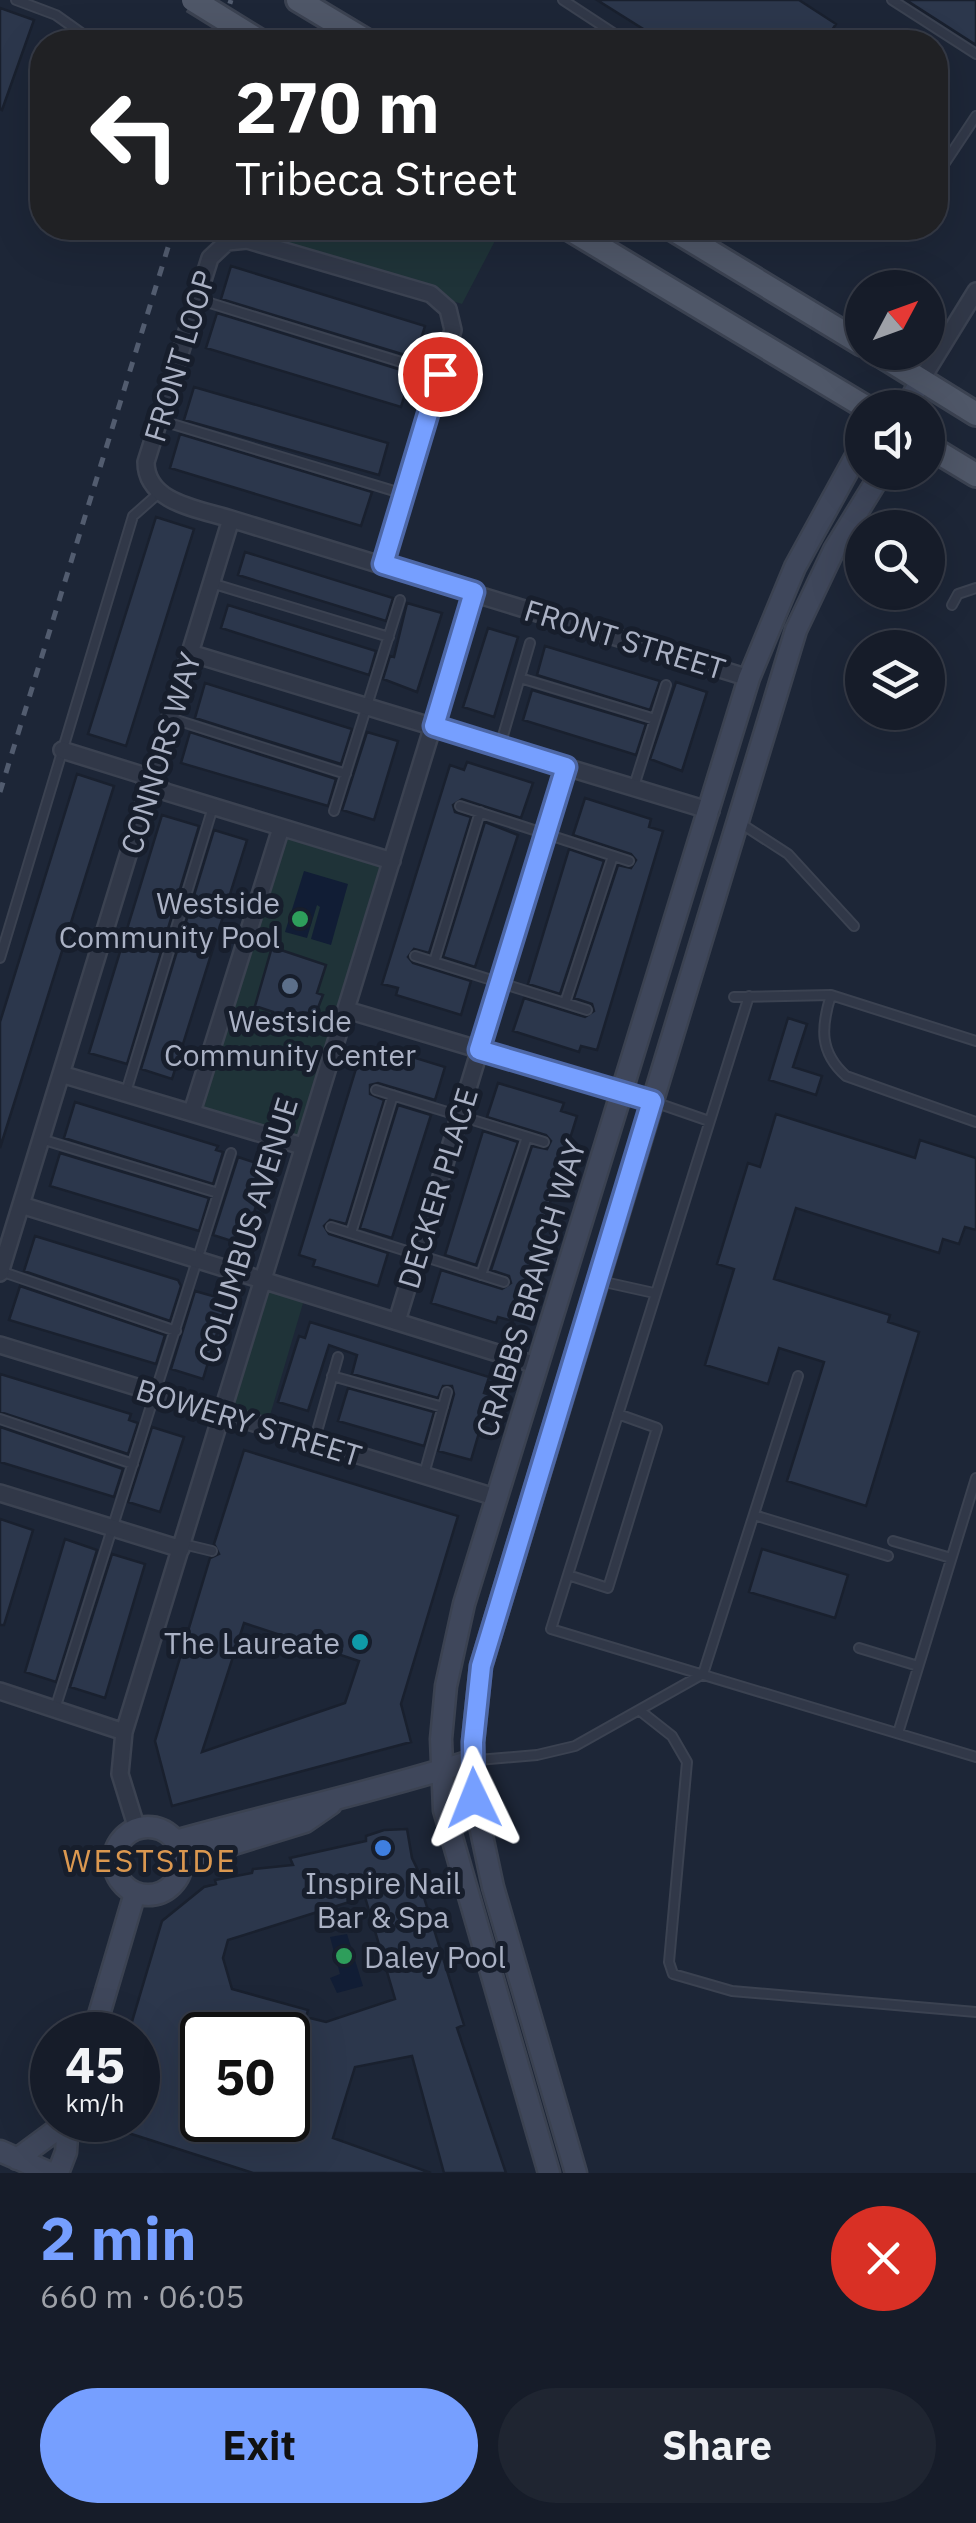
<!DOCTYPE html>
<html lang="en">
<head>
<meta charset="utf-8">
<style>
	:root { --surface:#161c29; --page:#1f2531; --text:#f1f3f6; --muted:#9ea1a8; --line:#353a46; --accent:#769fff }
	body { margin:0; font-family:"IBM Plex Sans",sans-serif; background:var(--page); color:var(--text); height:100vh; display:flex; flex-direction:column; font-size:38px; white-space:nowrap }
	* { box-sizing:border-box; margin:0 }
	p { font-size:32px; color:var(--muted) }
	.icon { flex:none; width:55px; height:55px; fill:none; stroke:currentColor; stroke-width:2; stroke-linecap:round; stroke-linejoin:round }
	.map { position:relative; height:2173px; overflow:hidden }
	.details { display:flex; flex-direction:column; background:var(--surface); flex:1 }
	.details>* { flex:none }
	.hud { position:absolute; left:30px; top:30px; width:918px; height:210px; border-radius:40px; box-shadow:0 10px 40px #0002,0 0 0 2px var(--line); background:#202124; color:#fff; overflow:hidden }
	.needle { width:65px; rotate:49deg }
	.tools { position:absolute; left:845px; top:270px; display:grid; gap:20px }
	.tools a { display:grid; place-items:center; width:100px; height:100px; border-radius:50%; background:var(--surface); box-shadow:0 10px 40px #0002,0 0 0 2px var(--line); font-size:50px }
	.speed { position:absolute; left:30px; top:2012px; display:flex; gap:20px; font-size:50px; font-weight:700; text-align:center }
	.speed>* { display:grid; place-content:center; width:130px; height:130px; border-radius:50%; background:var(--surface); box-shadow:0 10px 40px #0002,0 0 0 2px var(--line); line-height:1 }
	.speed small { font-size:25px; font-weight:400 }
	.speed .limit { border:5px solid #111; border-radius:15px; background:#fff; color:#111 }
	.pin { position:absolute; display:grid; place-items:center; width:85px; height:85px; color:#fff; margin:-42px; border:5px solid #fff; border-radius:50%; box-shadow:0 2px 10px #0007 }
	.me { position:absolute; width:110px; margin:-55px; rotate:358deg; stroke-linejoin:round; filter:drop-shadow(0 0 8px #0008) }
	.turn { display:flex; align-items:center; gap:35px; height:210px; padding:0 40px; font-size:45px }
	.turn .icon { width:130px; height:130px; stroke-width:2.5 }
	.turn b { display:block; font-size:70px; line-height:85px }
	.round { display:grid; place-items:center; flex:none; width:105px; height:105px; border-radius:52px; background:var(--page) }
	.summary { display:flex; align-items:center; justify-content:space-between; height:170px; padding:0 40px }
	h1 { font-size:60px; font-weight:700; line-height:75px; color:var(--accent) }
	.cta { display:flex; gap:20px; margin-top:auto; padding:20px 40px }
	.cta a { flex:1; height:115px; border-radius:60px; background:var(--accent); color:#111; font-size:40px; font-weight:700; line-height:115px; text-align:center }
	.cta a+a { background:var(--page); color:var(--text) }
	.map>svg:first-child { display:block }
	.green { fill:#1f3338 }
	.water { fill:#111d35 }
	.building { fill:#2c374c; stroke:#19202e; stroke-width:2.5; fill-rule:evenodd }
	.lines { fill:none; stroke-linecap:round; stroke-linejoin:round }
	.lane-casing { stroke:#3b4251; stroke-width:12 }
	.street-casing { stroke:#3b4251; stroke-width:20 }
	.secondary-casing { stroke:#3b4251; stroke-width:25 }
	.primary-casing { stroke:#3b4251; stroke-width:28 }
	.lane { stroke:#313848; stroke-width:8 }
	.street { stroke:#313848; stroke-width:15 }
	.secondary { stroke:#3f475b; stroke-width:20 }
	.primary { stroke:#4f5768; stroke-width:22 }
	.rail { stroke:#525c6f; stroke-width:5; stroke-dasharray:10 10; stroke-linecap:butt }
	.primary-bridge-casing { stroke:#3b4251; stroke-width:28; stroke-linecap:butt }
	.primary-bridge { stroke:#4f5768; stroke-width:22 }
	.route-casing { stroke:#4d67a6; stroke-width:25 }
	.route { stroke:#769fff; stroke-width:18 }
	.leisure-dot { fill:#2e9e5b; stroke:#171e2c; stroke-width:4 }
	.service-dot { fill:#5c6f8a; stroke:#171e2c; stroke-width:4 }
	.culture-dot { fill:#0f9aa8; stroke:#171e2c; stroke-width:4 }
	.shop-dot { fill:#3f7fe0; stroke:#171e2c; stroke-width:4 }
	.labels { text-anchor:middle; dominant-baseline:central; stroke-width:10; stroke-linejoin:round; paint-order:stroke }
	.street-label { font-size:30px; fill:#abb2c5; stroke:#171e2c }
	.poi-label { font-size:30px; fill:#abb2c5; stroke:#171e2c; text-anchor:end }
	.neighbourhood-label { font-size:32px; letter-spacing:2.5px; fill:#db9850; stroke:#171e2c }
</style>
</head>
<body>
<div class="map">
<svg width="976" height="2173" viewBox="0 0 976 2173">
	<rect width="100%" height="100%" fill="#1d2637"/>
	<path class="green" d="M 219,228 L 482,228 L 497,237 L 462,304 Z
		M 282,830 L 389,863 L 300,1142 L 192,1112 Z
		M 263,1280 L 306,1293 L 266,1429 L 222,1416 Z"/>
	<path class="water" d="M 304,871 L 348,884 L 331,945 L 311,939 L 320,907 L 317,905 L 307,938 L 285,932 Z
		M 347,1934 L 363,1986 L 337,1993 L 330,1978 L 340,1974 L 330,1937 Z"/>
	<path class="building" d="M 597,0 L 799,0 L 836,24 L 832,30 L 852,42 L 664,42 Z
		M 906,0 L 976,0 L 976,45 Z
		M 0,8 L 34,20 L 2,110 L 0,109 Z
		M 231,266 L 425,326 L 415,358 L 221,299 Z
		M 217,313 L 411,373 L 401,407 L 206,348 Z
		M 194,387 L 388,443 L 379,475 L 184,420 Z
		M 180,434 L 372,492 L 361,526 L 170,468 Z
		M 156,517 L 194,529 L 126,746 L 88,734 Z
		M 245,552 L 393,598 L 386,621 L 238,575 Z
		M 407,603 L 442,613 L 417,692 L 383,679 L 390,656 L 394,657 Z
		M 228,605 L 376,651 L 369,675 L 221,628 Z
		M 488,628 L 518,637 L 494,717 L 463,707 Z
		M 545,646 L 660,681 L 650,710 L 537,675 Z
		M 676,682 L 707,692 L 682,771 L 650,759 Z
		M 205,683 L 352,729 L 341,764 L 195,718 Z
		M 532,690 L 646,724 L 636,755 L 523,720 Z
		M 190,732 L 336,779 L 328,806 L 181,763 Z
		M 367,732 L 398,741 L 374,820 L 342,810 Z
		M 467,762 L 533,783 L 521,818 L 462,799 L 453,805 L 455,812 L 471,817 L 429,953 L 414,949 L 408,957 L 413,963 L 471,981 L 461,1015 L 396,995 L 398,988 L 382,984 L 450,765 L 464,770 Z
		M 77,774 L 114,786 L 0,1148 L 0,1022 Z
		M 585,798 L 651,819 L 649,827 L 663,831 L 597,1050 L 581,1046 L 579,1052 L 513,1031 L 524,998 L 585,1017 L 594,1011 L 592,1004 L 574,998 L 618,865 L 631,868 L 636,860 L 631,854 L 573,835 Z
		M 162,815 L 199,826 L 127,1064 L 89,1053 Z
		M 485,822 L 518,835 L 475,967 L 443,957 Z
		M 214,830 L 247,840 L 172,1079 L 141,1069 Z
		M 569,849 L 604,861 L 560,994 L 528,984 Z
		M 272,947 L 326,965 L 317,993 L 323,995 L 307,1036 L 272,1024 L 273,1012 L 255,1006 Z
		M 788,1018 L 807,1024 L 793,1067 L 822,1076 L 816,1095 L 769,1080 Z
		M 380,1047 L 445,1067 L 435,1100 L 378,1083 L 370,1085 L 370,1094 L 384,1100 L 346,1224 L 330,1220 L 324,1226 L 329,1234 L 388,1253 L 378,1286 L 313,1266 L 315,1260 L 299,1255 L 362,1049 L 378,1054 Z
		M 498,1083 L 564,1103 L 561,1111 L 577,1116 L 513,1321 L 498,1317 L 496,1323 L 431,1303 L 441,1270 L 502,1289 L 511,1283 L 509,1276 L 491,1270 L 532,1146 L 547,1149 L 551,1141 L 546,1135 L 487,1117 Z
		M 75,1102 L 218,1146 L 216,1150 L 223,1152 L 213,1184 L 64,1138 Z
		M 398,1105 L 431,1115 L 392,1238 L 360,1228 Z
		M 776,1114 L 915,1158 L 920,1140 L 976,1158 L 976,1230 L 965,1227 L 959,1244 L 943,1239 L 939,1253 L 796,1208 L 774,1279 L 890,1315 L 888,1322 L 919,1332 L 866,1506 L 787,1481 L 824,1362 L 779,1348 L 768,1384 L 705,1365 L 734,1269 L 717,1264 L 748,1163 L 760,1167 Z
		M 483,1131 L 518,1142 L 476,1265 L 445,1255 Z
		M 60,1153 L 209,1198 L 199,1231 L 50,1186 Z
		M 238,1157 L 268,1167 L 244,1245 L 213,1235 Z
		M 35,1236 L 178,1280 L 181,1286 L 170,1321 L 24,1271 Z
		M 20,1286 L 165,1335 L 156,1364 L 9,1320 Z
		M 195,1291 L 227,1300 L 203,1379 L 171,1369 Z
		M 310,1322 L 489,1377 L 484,1393 L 490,1395 L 471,1460 L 438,1451 L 454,1394 L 452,1386 L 443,1386 L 438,1398 L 352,1374 L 357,1355 L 329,1345 L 308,1411 L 278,1402 L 299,1336 L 305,1338 Z
		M 0,1374 L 131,1414 L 129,1420 L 138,1423 L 128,1454 L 0,1412 Z
		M 348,1388 L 434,1412 L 424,1446 L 338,1421 Z
		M 0,1427 L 123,1469 L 114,1497 L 0,1462 Z
		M 152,1427 L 184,1437 L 160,1512 L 128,1502 Z
		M 244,1450 L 458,1516 L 401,1704 L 411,1742 L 172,1806 L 155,1741 L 210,1558 L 219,1554 L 214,1544 ZM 244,1623 L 359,1661 L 345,1703 L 202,1752 Z
		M 0,1519 L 33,1530 L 4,1625 L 0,1625 Z
		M 65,1539 L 97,1550 L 56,1682 L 25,1672 Z
		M 762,1549 L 848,1575 L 835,1618 L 749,1592 Z
		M 112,1554 L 145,1564 L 105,1698 L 70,1687 Z
		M 407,1829 L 412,1858 L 426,1887 L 421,1888 L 464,2025 L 457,2028 L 506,2173 L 444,2173 L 412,2056 L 355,2067 L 333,2138 L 431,2173 L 253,2173 L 97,2123 L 138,2120 L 138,2035 L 128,2035 L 162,1921 L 204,1887 L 216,1884 L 215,1880 L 252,1873 L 253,1869 L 293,1865 L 290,1858 L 366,1841 L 366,1836 L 384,1830 ZM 365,1897 L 395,1999 L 326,2022 L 306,2017 L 308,2010 L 232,1989 L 223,1958 L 228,1940 ZM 202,2035 L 288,2035 L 288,2120 L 202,2120 Z"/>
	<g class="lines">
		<g class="lane-casing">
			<path id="lane" d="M 16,0 L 56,15 L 94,42
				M 563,0 L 627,42
				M 892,0 L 976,54
				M 935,178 L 976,116
				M 197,299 L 440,374
				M 159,420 L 404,494
				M 211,583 L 389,637
				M 952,605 L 958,594 L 976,588
				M 520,678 L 655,719
				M 170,718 L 346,774
				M 500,746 L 530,643
				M 634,786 L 666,685
				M 460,806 L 629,861
				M 334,811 L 400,600
				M 740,823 L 788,854 L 854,926
				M 415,956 L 587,1010
				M 0,958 L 133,516 L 159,493
				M 434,962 L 480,812
				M 831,995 C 821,1027 819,1052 846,1076 L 976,1122
				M 749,996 L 551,1629 L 976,1757
				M 734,997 L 831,995 L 976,1041
				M 565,1003 L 613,856
				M 376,1090 L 544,1142
				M 126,1092 L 213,807
				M 657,1103 L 709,1121
				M 41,1139 L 218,1193
				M 331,1227 L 504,1282
				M 351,1233 L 393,1095
				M 0,1271 L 176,1331
				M 481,1275 L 527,1137
				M 600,1281 L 654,1293
				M 332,1376 L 443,1407
				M 0,1419 L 133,1464
				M 314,1442 L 338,1357
				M 424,1474 L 447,1392
				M 754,1515 L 888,1556
				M 893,1541 L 951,1558
				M 183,1544 L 212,1551
				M 568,1575 L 608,1588 L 657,1428 L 618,1414
				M 859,1648 L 918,1666
				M 55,1709 L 231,1153
				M 639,1710 L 672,1736 L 687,1762 L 669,1962 L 673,1974 L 732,1991 L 976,2012
				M 898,1733 L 976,1478
				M 478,1760 L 537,1755 L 575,1746 L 703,1674 L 798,1376"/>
		</g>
		<g class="street-casing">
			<path id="street" d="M 920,382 L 976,291
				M 383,563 L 453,330 L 448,309 L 431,294 L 247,240 L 227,242 L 210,258 L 146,462 C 146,503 199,509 231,519 L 749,678
				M 190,653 L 711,811
				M 62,750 L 139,774 L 166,792 L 392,861
				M 347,1010 L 651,1101
				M 61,1074 L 302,1146
				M 192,1112 L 281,828
				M 21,1205 L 539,1366
				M 0,1273 L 231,519
				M 397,1321 L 566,767
				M 0,1345 L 498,1498
				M 0,1493 L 181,1549
				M 0,1691 L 124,1732
				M 137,1829 L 120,1774 L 124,1732 L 474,592"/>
		</g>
		<g class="secondary-casing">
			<path id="secondary" d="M 906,408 L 920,382
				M114 1861a34 34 0 1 1 68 0a34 34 0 1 1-68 0Z
				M 175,1841 C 275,1813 374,1792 474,1760
				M 182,1860 L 305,1822 L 331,1804
				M 93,2035 L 135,1893
				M 0,2151 L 50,2173
				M 17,2159 L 67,2122
				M 58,2173 L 66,2152 L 68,2120
				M 549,2173 L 444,1810 L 441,1739 L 446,1686 L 464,1604 L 749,678 L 795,567 L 862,445
				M 576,2173 L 493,1887 L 474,1798 L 473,1742 L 481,1666 L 796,630 L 834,550 L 882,472"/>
		</g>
		<g class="primary-casing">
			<path id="primary" d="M 298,0 L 368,42
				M 568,228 L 867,408
				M 671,228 L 862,344
				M 876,352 L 976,414
				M 928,446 L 976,475"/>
		</g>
		<use href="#lane" class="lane"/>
		<use href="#street" class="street"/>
		<use href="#secondary" class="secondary"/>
		<use href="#primary" class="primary"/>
		<path class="rail" d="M 218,42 L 231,0
			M 0,792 L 174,228"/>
		<g class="primary-bridge-casing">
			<path id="primary-bridge" d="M 193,0 L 261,42"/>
		</g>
		<use href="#primary-bridge" class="primary-bridge"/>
	</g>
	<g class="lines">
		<g class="route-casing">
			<path id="route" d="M 440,374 L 383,564 L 474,592 L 434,726 L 566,767 L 479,1050 L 652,1101 L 481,1666 L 473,1742 L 474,1798"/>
		</g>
		<use href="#route" class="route"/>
	</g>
	<g class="leisure-dot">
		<circle cx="300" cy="919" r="10"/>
		<circle cx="344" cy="1956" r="10"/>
	</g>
	<circle class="service-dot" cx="290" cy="986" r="10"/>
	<circle class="culture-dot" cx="360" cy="1642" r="10"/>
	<circle class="shop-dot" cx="383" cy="1848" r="10"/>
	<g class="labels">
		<g class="street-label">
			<text transform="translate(179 356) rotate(-73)">FRONT LOOP</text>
			<text transform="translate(625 639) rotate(17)">FRONT STREET</text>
			<text transform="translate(160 753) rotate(-73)">CONNORS WAY</text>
			<text transform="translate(437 1188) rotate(-73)">DECKER PLACE</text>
			<text transform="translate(247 1230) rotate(-73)">COLUMBUS AVENUE</text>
			<text transform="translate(530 1288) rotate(-73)">CRABBS BRANCH WAY</text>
			<text transform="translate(249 1422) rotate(17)">BOWERY STREET</text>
		</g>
		<g class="poi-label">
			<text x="280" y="902">Westside<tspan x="280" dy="34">Community Pool</tspan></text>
			<text x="290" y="1020" text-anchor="middle">Westside<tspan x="290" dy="34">Community Center</tspan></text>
			<text x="340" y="1642">The Laureate</text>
			<text x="383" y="1882" text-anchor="middle">Inspire Nail<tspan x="383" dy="34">Bar &amp; Spa</tspan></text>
			<text x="364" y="1956" text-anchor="start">Daley Pool</text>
		</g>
		<g class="neighbourhood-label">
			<text x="150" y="1860">WESTSIDE</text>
		</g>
	</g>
</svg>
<div class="tools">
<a><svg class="needle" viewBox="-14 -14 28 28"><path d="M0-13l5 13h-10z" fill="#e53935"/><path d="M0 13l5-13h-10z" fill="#9ea1a8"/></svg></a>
<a><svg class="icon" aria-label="sound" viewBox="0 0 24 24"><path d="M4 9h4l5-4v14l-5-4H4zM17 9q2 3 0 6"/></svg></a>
<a><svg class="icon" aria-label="search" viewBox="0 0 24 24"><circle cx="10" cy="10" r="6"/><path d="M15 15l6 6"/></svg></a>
<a><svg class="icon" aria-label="layers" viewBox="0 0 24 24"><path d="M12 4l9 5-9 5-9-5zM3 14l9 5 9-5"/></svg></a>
</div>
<div class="speed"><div>45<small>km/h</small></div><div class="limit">50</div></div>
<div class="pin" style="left:440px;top:374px;background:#d93025"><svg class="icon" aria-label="arrive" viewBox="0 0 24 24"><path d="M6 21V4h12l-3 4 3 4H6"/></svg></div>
<svg class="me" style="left:474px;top:1798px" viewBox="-20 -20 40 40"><path d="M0-17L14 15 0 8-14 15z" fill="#769fff" stroke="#fff" stroke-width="4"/></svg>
<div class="hud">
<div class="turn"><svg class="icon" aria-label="left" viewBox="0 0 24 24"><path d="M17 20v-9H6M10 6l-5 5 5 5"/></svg><div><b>270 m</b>Tribeca Street</div></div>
</div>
</div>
<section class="details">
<div class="summary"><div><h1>2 min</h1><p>660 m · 06:05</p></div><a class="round" style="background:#d93025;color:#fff"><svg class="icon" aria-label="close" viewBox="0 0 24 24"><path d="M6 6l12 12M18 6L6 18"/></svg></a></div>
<div class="cta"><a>Exit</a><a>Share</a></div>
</section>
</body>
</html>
